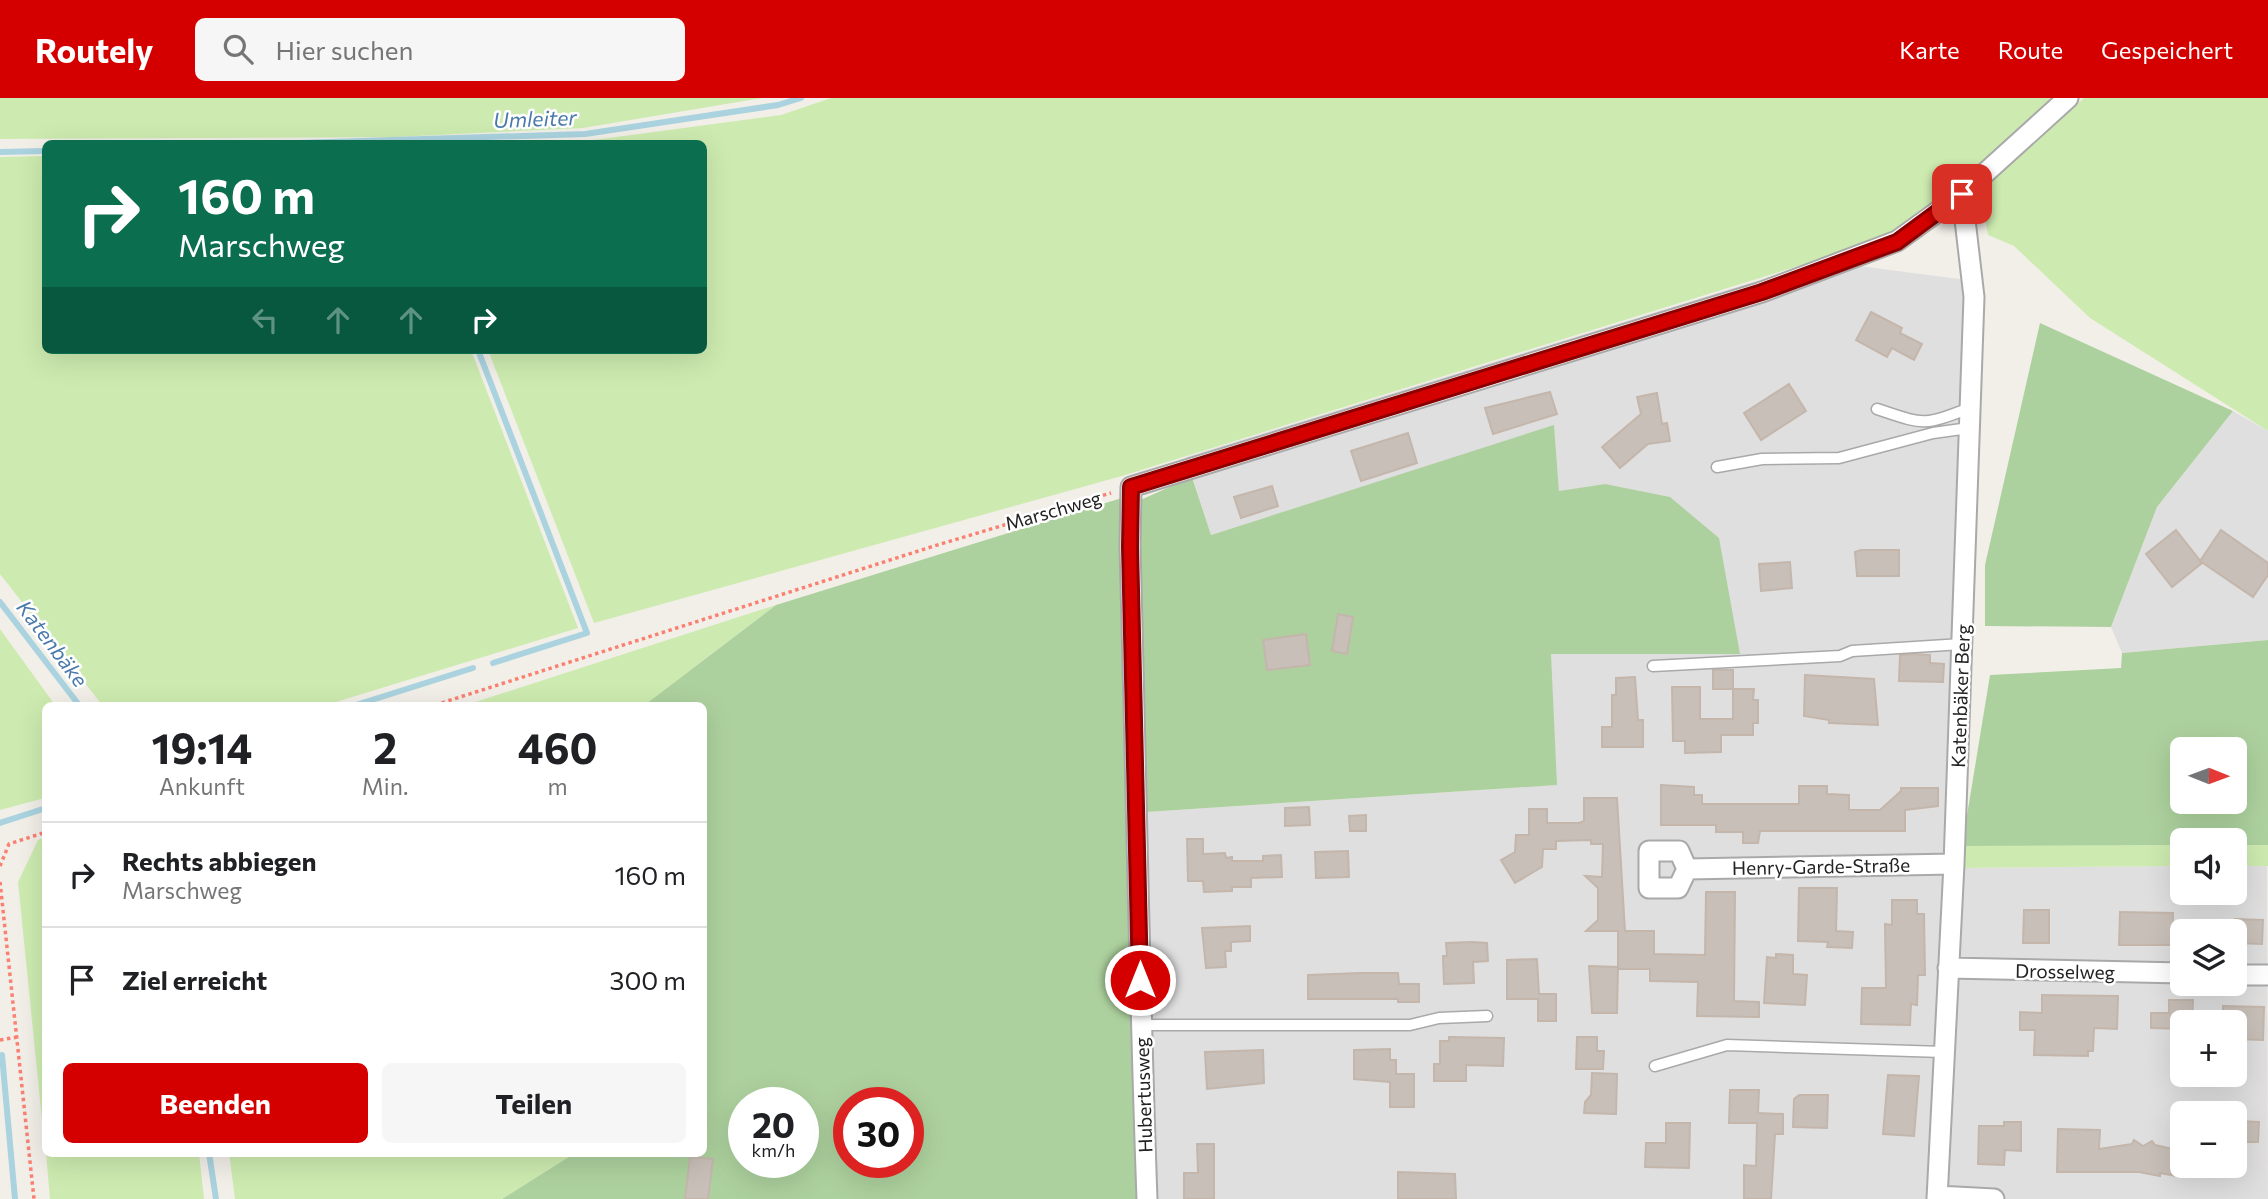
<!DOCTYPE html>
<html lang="de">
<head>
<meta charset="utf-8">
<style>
	:root { --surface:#fff; --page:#f6f6f6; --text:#202124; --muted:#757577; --line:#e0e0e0; --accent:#d40000 }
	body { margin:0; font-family:Commissioner,sans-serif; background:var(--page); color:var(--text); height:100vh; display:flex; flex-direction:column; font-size:26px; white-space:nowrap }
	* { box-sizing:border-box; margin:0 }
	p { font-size:23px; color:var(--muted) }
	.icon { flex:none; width:38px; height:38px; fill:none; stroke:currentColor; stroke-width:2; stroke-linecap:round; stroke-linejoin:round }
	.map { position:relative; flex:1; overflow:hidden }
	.sheet { position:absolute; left:42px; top:604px; width:665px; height:455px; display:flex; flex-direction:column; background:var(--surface); border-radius:10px; box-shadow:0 7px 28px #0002 }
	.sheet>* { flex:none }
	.top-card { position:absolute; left:42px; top:42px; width:665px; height:214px; border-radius:10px; box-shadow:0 7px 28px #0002; background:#0b6e4f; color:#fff; overflow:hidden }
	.needle { width:46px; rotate:91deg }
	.fabs { position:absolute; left:2170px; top:639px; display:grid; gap:14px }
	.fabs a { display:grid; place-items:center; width:77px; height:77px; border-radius:10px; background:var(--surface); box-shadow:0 7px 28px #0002; font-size:35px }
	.speed { position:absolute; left:728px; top:989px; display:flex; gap:14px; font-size:35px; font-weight:700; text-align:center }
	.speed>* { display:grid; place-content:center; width:91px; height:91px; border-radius:50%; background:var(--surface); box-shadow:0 7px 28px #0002; line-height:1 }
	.speed small { font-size:18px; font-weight:400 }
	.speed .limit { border:10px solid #d22; background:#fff; color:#111 }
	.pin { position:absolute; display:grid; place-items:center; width:60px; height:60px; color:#fff; margin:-30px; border-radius:14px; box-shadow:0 4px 10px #0006 }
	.me { position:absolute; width:77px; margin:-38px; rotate:0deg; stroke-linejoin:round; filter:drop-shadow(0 0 5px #0008) }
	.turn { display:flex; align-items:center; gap:24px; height:147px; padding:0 21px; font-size:32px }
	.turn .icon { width:91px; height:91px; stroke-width:2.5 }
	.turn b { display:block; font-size:49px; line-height:60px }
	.lanes { display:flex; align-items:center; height:66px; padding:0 21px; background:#0003; justify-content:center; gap:35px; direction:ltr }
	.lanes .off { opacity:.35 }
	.eta { display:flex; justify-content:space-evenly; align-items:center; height:119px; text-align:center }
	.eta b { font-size:42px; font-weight:700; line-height:49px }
	.cta { display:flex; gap:14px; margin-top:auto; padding:14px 21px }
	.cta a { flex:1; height:80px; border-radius:10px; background:var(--accent); color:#fff; font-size:28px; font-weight:700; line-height:80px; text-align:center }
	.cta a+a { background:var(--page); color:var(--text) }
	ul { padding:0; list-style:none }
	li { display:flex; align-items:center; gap:21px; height:105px; padding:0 21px; border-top:2px solid var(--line) }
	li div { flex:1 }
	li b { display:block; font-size:26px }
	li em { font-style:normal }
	header { display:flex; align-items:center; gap:42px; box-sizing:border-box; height:98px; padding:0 35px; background:var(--accent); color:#fff }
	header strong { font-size:33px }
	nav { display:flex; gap:38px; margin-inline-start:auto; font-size:24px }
	.search { width:490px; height:63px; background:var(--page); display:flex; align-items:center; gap:18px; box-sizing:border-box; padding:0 24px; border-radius:10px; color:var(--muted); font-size:26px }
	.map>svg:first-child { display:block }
	.residential { fill:#e0dfdf; fill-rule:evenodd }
	.grass { fill:#cdebb0 }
	.forest { fill:#add19e; fill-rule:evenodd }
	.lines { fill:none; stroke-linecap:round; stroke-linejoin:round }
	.stream { stroke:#aad3df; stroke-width:6 }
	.building { fill:#c7bfb8; stroke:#c4b6ab; stroke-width:2 }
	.lane-casing { stroke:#a9a9a9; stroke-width:13 }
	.street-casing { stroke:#a9a9a9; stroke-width:23 }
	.path { stroke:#fa8072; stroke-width:3.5; stroke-dasharray:3.5 3.5; stroke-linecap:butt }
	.lane { stroke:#fff; stroke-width:10 }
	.street { stroke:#fff; stroke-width:19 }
	.route-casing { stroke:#8a0000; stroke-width:18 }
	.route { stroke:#d40000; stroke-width:12 }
	.labels { text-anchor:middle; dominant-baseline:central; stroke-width:5; stroke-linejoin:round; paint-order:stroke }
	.street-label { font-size:19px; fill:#222; stroke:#fff }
	.water-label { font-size:21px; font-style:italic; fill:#4a7aab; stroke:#fff }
</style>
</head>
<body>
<header>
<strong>Routely</strong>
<div class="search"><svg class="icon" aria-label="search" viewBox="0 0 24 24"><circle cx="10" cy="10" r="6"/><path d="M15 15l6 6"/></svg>Hier suchen</div>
<nav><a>Karte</a><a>Route</a><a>Gespeichert</a></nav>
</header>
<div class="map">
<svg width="2268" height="1101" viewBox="0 0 2268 1101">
	<rect width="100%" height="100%" fill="#f2efe9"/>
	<path class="residential" d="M 1821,163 L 1982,184 L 1962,770 L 2182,768 L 2182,794 L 2235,794 L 2235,768 L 2267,768 L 2268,1101 L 1139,1101 L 1133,722 L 1146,714 L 1556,687 L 1550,556 L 1739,556 L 1605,386 L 1559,394 L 1554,328 L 1211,437 L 1186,359 ZM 2182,833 L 2235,833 L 2235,886 L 2182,886 ZM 2182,924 L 2235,924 L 2235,976 L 2182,976 ZM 2182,1015 L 2235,1015 L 2235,1068 L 2182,1068 Z
		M 2233,313 L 2268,333 L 2268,542 L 2122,555 L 2111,529 L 2157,409 Z"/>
	<path class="grass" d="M 0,0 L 762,0 L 583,30 L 395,39 L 0,41 Z
		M 831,0 L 2058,0 L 1960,91 L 1895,138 L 1122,378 L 594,525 L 488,252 L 704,252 L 704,46 L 539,45 L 586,43 L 781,17 Z
		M 2084,0 L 2268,0 L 2268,333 L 2090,220 L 2014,148 L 1988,137 L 1981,100 L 1986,85 Z
		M 45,58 L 46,252 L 471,252 L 578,530 L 326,607 L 102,607 L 0,476 L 0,59 Z
		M 776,507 L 645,607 L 466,607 Z
		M 0,531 L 55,607 L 46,607 L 45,700 L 0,712 Z
		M 45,739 L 46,739 L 45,1052 L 18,784 L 38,742 Z
		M 2182,747 L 2182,768 L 1961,770 L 1962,748 Z
		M 2235,747 L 2268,747 L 2268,768 L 2235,768 Z
		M 46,1055 L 199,1055 L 204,1101 L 50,1101 Z
		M 229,1055 L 575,1055 L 502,1101 L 235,1101 Z"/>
	<path class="forest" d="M 2040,225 L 2233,313 L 2157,409 L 2111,529 L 1985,528 L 1985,467 Z
		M 1554,327 L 1559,393 L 1605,386 L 1670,399 L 1719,440 L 1740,556 L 1551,556 L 1557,687 L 1146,714 L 1136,404 L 1192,379 L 1211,437 Z
		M 1125,399 L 1139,1101 L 502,1101 L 575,1055 L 704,1055 L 704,607 L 646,606 L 776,507 ZM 744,1004 L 803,1004 L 803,1064 L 744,1064 ZM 849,1004 L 908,1004 L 908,1064 L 849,1064 Z
		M 2268,542 L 2268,747 L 2235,747 L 2235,742 L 2182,742 L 2182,747 L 1962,748 L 1990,577 L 2121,570 L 2122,555 ZM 2182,651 L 2235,651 L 2235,704 L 2182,704 Z"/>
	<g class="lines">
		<path class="stream" d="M 267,46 L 585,36 L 778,7 L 801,0
			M 0,54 L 46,53
			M 478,252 L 587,535 L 493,565
			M 0,504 L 79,607
			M 356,607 L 473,570
			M 0,725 L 46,710
			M 2,957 L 15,1101
			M 209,1055 L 216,1101"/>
	</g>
	<path class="building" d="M 1871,214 L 1902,230 L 1900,235 L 1922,246 L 1914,262 L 1892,250 L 1887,259 L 1856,242 Z
		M 1789,286 L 1806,313 L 1761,342 L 1744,315 Z
		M 1550,294 L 1557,316 L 1493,336 L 1485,310 Z
		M 1657,295 L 1662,326 L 1667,325 L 1670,343 L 1648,346 L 1620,370 L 1602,349 L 1641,316 L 1637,299 Z
		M 1408,335 L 1417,365 L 1361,383 L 1351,353 Z
		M 1272,388 L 1278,408 L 1241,420 L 1234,399 Z
		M 2176,432 L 2202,465 L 2172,489 L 2146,456 Z
		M 2221,432 L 2268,465 L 2268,477 L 2253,499 L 2200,463 Z
		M 1861,452 L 1899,452 L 1899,478 L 1857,478 L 1855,454 Z
		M 1790,464 L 1792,490 L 1761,493 L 1759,466 Z
		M 1338,516 L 1353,519 L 1347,556 L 1332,553 Z
		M 1306,536 L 1310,567 L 1267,572 L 1263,542 Z
		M 1914,556 L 1930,557 L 1930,565 L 1944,566 L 1943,584 L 1899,583 L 1900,557 Z
		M 1713,572 L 1733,572 L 1733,591 L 1713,591 Z
		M 1805,577 L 1874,581 L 1878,627 L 1829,625 L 1829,622 L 1804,618 Z
		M 1635,579 L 1638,622 L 1643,622 L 1643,649 L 1602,649 L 1602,629 L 1612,629 L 1612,597 L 1616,597 L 1616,580 Z
		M 1672,589 L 1700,589 L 1700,621 L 1733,621 L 1733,591 L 1754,591 L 1753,602 L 1758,602 L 1758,625 L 1753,625 L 1753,637 L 1721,637 L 1721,654 L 1685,655 L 1685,643 L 1673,643 Z
		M 1661,687 L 1694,689 L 1694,697 L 1702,697 L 1702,706 L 1799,706 L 1799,688 L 1827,688 L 1827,696 L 1849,697 L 1849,712 L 1880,712 L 1901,693 L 1901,690 L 1938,690 L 1938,708 L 1905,712 L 1905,733 L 1760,733 L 1758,745 L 1743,745 L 1743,734 L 1716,734 L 1716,727 L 1661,727 Z
		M 1584,700 L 1617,700 L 1625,833 L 1654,833 L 1654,856 L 1705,857 L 1706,794 L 1735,794 L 1734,903 L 1759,904 L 1759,919 L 1697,918 L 1698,884 L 1650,883 L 1650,871 L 1618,871 L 1618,833 L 1586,833 L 1598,822 L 1598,790 L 1585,778 L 1602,779 L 1603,746 L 1591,746 L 1591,742 L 1556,743 L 1556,751 L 1543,751 L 1542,769 L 1515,785 L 1501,762 L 1515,754 L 1516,737 L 1529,737 L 1529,711 L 1547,711 L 1547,725 L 1579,725 L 1584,723 Z
		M 1309,709 L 1310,727 L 1285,728 L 1285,710 Z
		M 1366,717 L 1366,733 L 1350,733 L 1349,718 Z
		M 1187,741 L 1203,741 L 1203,756 L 1225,755 L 1226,760 L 1232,759 L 1232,763 L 1263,763 L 1263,758 L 1281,757 L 1282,779 L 1251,780 L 1251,789 L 1232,789 L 1232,793 L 1204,794 L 1203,783 L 1188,783 Z
		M 1348,753 L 1349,779 L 1316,780 L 1315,754 Z
		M 1799,790 L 1837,790 L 1836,833 L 1853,834 L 1852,850 L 1827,849 L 1828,844 L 1798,843 Z
		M 1892,802 L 1917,802 L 1917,816 L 1924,816 L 1925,877 L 1918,877 L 1917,907 L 1911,906 L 1910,927 L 1861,926 L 1862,890 L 1886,890 L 1885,826 L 1892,827 Z
		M 2024,812 L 2049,812 L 2049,845 L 2023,845 Z
		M 2120,814 L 2173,815 L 2172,847 L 2119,847 Z
		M 2235,821 L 2263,822 L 2262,846 L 2235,845 Z
		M 1250,828 L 1250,843 L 1231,844 L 1231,853 L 1225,853 L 1226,869 L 1206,870 L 1202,830 Z
		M 1472,844 L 1487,845 L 1488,863 L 1473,864 L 1474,885 L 1444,886 L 1443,858 L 1447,858 L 1446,845 Z
		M 1776,856 L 1793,857 L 1793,876 L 1807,877 L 1805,907 L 1764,905 L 1767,859 L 1776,860 Z
		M 1537,861 L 1539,896 L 1556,896 L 1556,923 L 1538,923 L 1538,901 L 1507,901 L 1507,862 Z
		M 1589,868 L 1618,869 L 1617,915 L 1592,915 Z
		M 1361,875 L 1398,875 L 1399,886 L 1419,886 L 1419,904 L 1398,904 L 1398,901 L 1308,901 L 1308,877 Z
		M 2042,897 L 2118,898 L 2117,931 L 2094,930 L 2093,953 L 2088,953 L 2088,958 L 2034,957 L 2035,932 L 2020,932 L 2020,914 L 2042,915 Z
		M 2169,902 L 2193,902 L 2192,924 L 2182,924 L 2182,931 L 2151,930 L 2151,915 L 2169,915 Z
		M 2223,908 L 2264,909 L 2263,942 L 2235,941 L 2235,924 L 2223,924 Z
		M 1449,939 L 1504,940 L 1503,968 L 1466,967 L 1466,983 L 1434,983 L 1434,966 L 1440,966 L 1440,943 L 1449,943 Z
		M 1577,939 L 1597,939 L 1597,953 L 1604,953 L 1603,971 L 1576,971 Z
		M 1390,951 L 1390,962 L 1396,962 L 1396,976 L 1414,976 L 1414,1009 L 1390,1009 L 1390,984 L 1354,981 L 1354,952 Z
		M 1263,952 L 1264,985 L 1207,991 L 1205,954 Z
		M 1592,975 L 1617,976 L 1616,1016 L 1584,1015 L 1585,1004 L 1591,997 Z
		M 1888,977 L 1919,978 L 1914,1038 L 1883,1036 Z
		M 1730,992 L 1759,992 L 1758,1015 L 1783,1016 L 1783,1036 L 1775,1036 L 1771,1101 L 1744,1101 L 1744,1067 L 1756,1068 L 1757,1025 L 1729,1025 Z
		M 1799,997 L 1828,997 L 1827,1030 L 1793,1029 L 1794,1001 Z
		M 2235,1023 L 2259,1024 L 2258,1044 L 2235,1044 Z
		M 2004,1024 L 2021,1024 L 2021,1053 L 2005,1052 L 2004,1067 L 1978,1066 L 1979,1028 L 2004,1028 Z
		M 1666,1025 L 1690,1025 L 1689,1070 L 1645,1069 L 1646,1045 L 1666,1045 Z
		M 2058,1031 L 2100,1032 L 2099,1051 L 2132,1046 L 2134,1042 L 2143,1048 L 2152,1043 L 2155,1047 L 2182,1053 L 2182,1079 L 2160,1075 L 2160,1078 L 2139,1074 L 2057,1074 Z
		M 1197,1046 L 1214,1046 L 1214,1101 L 1184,1101 L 1184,1075 L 1198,1075 Z
		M 690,1059 L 713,1061 L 708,1101 L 685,1101 Z
		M 1398,1074 L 1455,1076 L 1456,1101 L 1398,1101 Z"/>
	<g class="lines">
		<g class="lane-casing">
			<path id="lane" d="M 1877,311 C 1925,327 1922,328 1970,310
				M 1717,369 L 1762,361 L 1839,360 L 1933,335 L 1969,330
				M 1653,568 L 1840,558 L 1852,553 L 1962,546
				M 1141,927 L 1410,927 L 1439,920 L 1487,918
				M 1655,968 L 1727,947 L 1943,954"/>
		</g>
		<g class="street-casing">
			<path id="street" d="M 1687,771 L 1678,790 L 1649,790 L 1649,753 L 1679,753 L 1687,771 L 1954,766
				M 1948,870 L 2182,875
				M 2235,877 L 2268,877
				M 1937,1098 L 1994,1101
				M 1147,1101 C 1139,884 1136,666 1130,449 L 1131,389 L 1762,194 L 1897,143 L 1962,96 L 2068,0
				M 1937,1101 L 1954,766 L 1974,199 L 1962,96"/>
		</g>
		<path class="path" d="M 435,607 L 934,448 L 1111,395
			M 0,768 L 9,746 L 46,734
			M 0,784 L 34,1101
			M 0,942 L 18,939"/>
		<use href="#lane" class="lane"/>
		<use href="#street" class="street"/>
	</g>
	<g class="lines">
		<g class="route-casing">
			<path id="route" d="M 1140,882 L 1130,449 L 1131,389 L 1762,194 L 1897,144 L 1962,96"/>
		</g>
		<use href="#route" class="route"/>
	</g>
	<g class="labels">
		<g class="street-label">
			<text transform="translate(1053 412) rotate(-16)">Marschweg</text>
			<text transform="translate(1960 598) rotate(-88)">Katenbäker Berg</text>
			<text transform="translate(1821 768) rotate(-1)">Henry-Garde-Straße</text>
			<text transform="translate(2065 873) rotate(1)">Drosselweg</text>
			<text transform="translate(1143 997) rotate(-92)">Hubertusweg</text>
		</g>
		<g class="water-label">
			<text transform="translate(535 20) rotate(-2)">Umleiter</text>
			<text transform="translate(53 545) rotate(53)">Katenbäke</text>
		</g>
	</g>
</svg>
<div class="fabs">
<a><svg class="needle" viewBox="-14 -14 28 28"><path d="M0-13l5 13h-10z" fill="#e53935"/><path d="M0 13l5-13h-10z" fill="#757577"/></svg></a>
<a><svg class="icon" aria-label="sound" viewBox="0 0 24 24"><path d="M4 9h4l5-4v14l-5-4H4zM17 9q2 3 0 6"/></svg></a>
<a><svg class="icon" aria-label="layers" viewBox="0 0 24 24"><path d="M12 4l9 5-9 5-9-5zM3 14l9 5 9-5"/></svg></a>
<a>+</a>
<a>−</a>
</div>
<div class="speed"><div>20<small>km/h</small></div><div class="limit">30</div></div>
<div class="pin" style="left:1962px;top:96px;background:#d93025"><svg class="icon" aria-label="arrive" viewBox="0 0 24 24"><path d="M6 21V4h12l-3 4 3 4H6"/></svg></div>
<svg class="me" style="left:1140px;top:882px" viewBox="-20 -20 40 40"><circle r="17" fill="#d40000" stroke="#fff" stroke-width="3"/><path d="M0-11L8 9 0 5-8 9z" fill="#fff"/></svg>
<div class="top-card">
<div class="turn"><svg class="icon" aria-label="right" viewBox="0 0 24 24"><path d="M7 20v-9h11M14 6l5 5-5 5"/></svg><div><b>160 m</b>Marschweg</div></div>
<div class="lanes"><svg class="icon off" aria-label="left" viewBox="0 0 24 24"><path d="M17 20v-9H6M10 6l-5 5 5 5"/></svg><svg class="icon off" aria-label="ahead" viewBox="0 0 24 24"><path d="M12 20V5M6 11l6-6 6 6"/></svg><svg class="icon off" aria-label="ahead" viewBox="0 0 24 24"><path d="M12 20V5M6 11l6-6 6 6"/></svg><svg class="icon" aria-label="right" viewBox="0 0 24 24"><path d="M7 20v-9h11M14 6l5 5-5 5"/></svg></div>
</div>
<section class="sheet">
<div class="eta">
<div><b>19:14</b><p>Ankunft</p></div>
<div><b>2</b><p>Min.</p></div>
<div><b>460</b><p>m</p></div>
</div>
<ul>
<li><svg class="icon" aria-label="right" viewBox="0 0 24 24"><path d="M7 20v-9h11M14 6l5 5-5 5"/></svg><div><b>Rechts abbiegen</b><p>Marschweg</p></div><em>160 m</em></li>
<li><svg class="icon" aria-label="arrive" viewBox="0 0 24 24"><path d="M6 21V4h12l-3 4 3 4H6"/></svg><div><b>Ziel erreicht</b></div><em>300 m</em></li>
</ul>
<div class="cta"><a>Beenden</a><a>Teilen</a></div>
</section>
</div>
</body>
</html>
